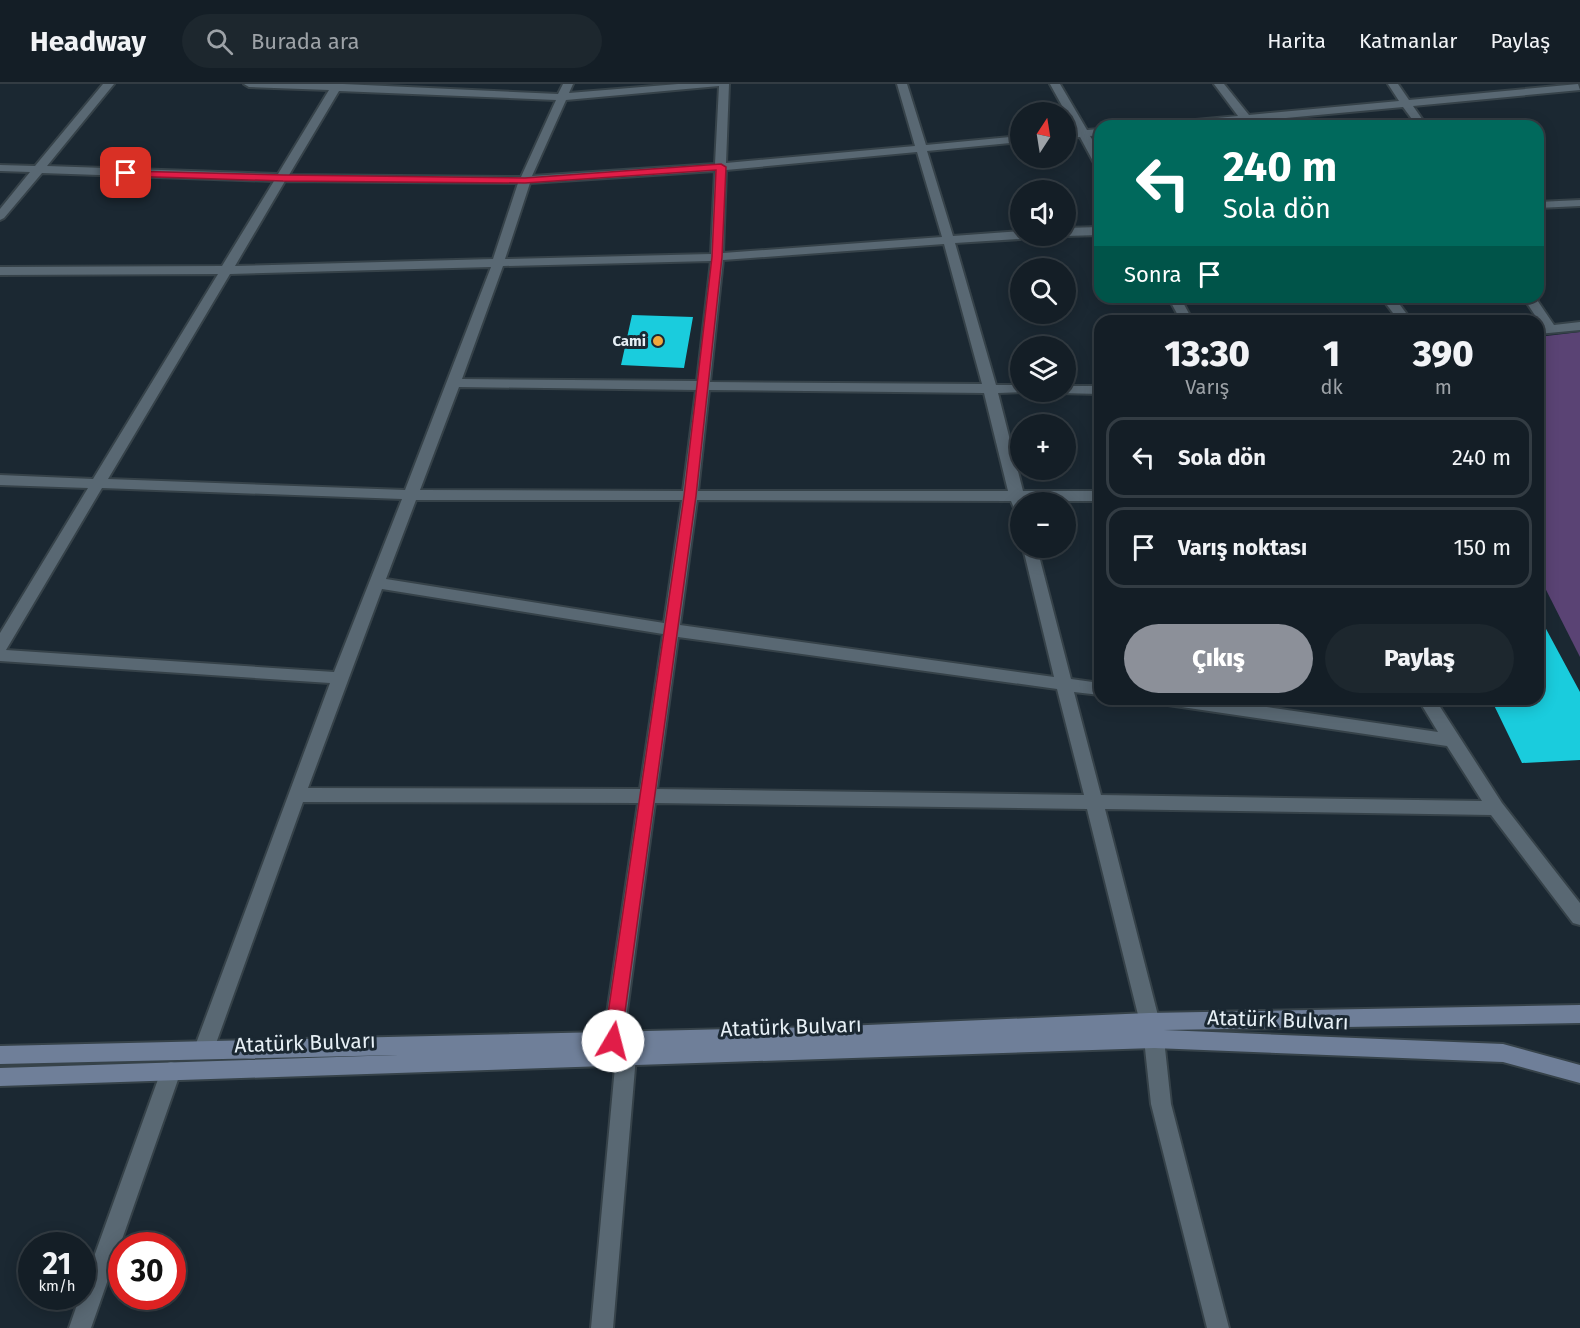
<!DOCTYPE html>
<html lang="tr">
<head>
<meta charset="utf-8">
<style>
	:root { --surface:#141e26; --page:#1d272e; --text:#f1f3f6; --muted:#9da2a7; --line:#333c43; --accent:#8c9099 }
	body { margin:0; font-family:"Fira Sans",sans-serif; background:var(--page); color:var(--text); height:100vh; display:flex; flex-direction:column; font-size:22px; white-space:nowrap }
	* { box-sizing:border-box; margin:0 }
	p { font-size:20px; color:var(--muted) }
	.icon { flex:none; width:33px; height:33px; fill:none; stroke:currentColor; stroke-width:2; stroke-linecap:round; stroke-linejoin:round }
	.map { position:relative; flex:1; overflow:hidden }
	.sheet { position:absolute; left:1094px; top:231px; width:450px; height:390px; display:flex; flex-direction:column; background:var(--surface); border-radius:18px; box-shadow:0 3px 15px #0003,0 0 0 2px var(--line) }
	.sheet>* { flex:none }
	.hud { position:absolute; left:1094px; top:36px; width:450px; height:183px; border-radius:18px; box-shadow:0 3px 15px #0003,0 0 0 2px var(--line); background:#00695c; color:#fff; overflow:hidden }
	.needle { width:39px; rotate:12deg }
	.fabs { position:absolute; left:1010px; top:18px; display:grid; gap:12px }
	.fabs a { display:grid; place-items:center; width:66px; height:66px; border-radius:50%; background:var(--surface); box-shadow:0 3px 15px #0003,0 0 0 2px var(--line); font-size:30px }
	.speed { position:absolute; left:18px; top:1148px; display:flex; gap:12px; font-size:30px; font-weight:700; text-align:center }
	.speed>* { display:grid; place-content:center; width:78px; height:78px; border-radius:50%; background:var(--surface); box-shadow:0 3px 15px #0003,0 0 0 2px var(--line); line-height:1 }
	.speed small { font-size:15px; font-weight:400 }
	.speed .limit { border:9px solid #d22; background:#fff; color:#111 }
	.pin { position:absolute; display:grid; place-items:center; width:51px; height:51px; color:#fff; margin:-26px; border-radius:12px; box-shadow:0 3px 9px #0006 }
	.me { position:absolute; width:66px; margin:-33px; rotate:8deg; stroke-linejoin:round; filter:drop-shadow(0 0 4px #0008) }
	.turn { display:flex; align-items:center; gap:21px; height:126px; padding:0 30px; font-size:27px }
	.turn .icon { width:78px; height:78px; stroke-width:2.5 }
	.turn b { display:block; font-size:42px; line-height:51px }
	.then { display:flex; align-items:center; height:57px; padding:0 30px; background:#0003; gap:12px; font-size:22px }
	.eta { display:flex; justify-content:space-evenly; align-items:center; height:102px; text-align:center }
	.eta b { font-size:36px; font-weight:800; line-height:42px }
	.button { display:flex; gap:12px; margin-top:auto; padding:12px 30px }
	.button a { flex:1; height:69px; border-radius:36px; background:var(--accent); color:#fff; font-size:24px; font-weight:800; line-height:69px; text-align:center }
	.button a+a { background:var(--page); color:var(--text) }
	ul { padding:0; list-style:none }
	li { display:flex; align-items:center; gap:18px; height:81px; margin:0 12px 9px; padding:0 18px; border:3px solid var(--line); border-radius:18px }
	li div { flex:1 }
	li b { display:block; font-size:22px }
	li em { font-style:normal }
	header { display:flex; align-items:center; gap:36px; box-sizing:border-box; height:84px; padding:0 30px; background:var(--surface); border-bottom:2px solid var(--line) }
	header strong { font-size:28px }
	nav { display:flex; gap:33px; margin-inline-start:auto; font-size:21px }
	.search { width:420px; height:54px; background:var(--page); display:flex; align-items:center; gap:15px; box-sizing:border-box; padding:0 21px; border-radius:33px; color:var(--muted); font-size:22px }
	.map>svg:first-child { display:block }
	.green { fill:#5a4374 }
	.building { fill:#1accdd }
	.lines { fill:none; stroke-linecap:round; stroke-linejoin:round }
	.minor-casing { stroke:#364249; stroke-width:4 }
	.secondary-casing { stroke:#364249; stroke-width:4 }
	.minor { fill:#596873; fill-rule:evenodd }
	.secondary { fill:#6f7f99; fill-rule:evenodd }
	.route { fill:#e11d48; stroke:#92132f; stroke-width:1.5 }
	.poi-dot { fill:#eea73c; stroke:#1b2832; stroke-width:2 }
	.labels { text-anchor:middle; dominant-baseline:central; stroke-width:6; stroke-linejoin:round; paint-order:stroke }
	.far-poi-label { font-size:15px; font-weight:bold; fill:#e6eff5; stroke:#1b2832; text-anchor:end }
	.near-street-label { font-size:21px; fill:#e6eff5; stroke:#1b2832 }
</style>
</head>
<body>
<header>
<strong>Headway</strong>
<div class="search"><svg class="icon" aria-label="search" viewBox="0 0 24 24"><circle cx="10" cy="10" r="6"/><path d="M15 15l6 6"/></svg>Burada ara</div>
<nav><a>Harita</a><a>Katmanlar</a><a>Paylaş</a></nav>
</header>
<div class="map">
<svg width="1580" height="1244" viewBox="0 0 1580 1244">
	<rect width="100%" height="100%" fill="#1b2832"/>
	<path class="green" d="M 1580,248 L 1580,573 L 1538,490 L 1538,253 Z"/>
	<path class="building" d="M 632,231 L 693,233 L 684,284 L 621,281 Z
		M 1538,530 L 1580,608 L 1580,676 L 1522,679 L 1491,615 L 1538,615 Z"/>
	<g class="lines">
		<g class="minor-casing">
			<path id="minor" d="M 103,0 L 114,0 L 47,82 L 278,90 L 329,6 L 249,3 L 244,0 L 343,0 L 558,10 L 563,0 L 573,0 L 569,9 L 678,0 L 729,0 L 726,79 L 915,62 L 897,0 L 907,0 L 926,61 L 1020,52 L 1020,58 L 927,67 L 953,152 L 1020,147 L 1020,152 L 1026,152 L 1020,155 L 955,159 L 996,301 L 1020,301 L 1020,308 L 1025,308 L 998,309 L 1023,407 L 1100,407 L 1100,417 L 1025,417 L 1026,418 L 1020,418 L 1019,426 L 1014,424 L 1011,417 L 697,416 L 680,541 L 1054,593 L 1023,464 L 1037,464 L 1071,595 L 1100,599 L 1100,611 L 1074,608 L 1101,711 L 1482,717 L 1447,662 L 1168,621 L 1162,619 L 1160,615 L 1211,615 L 1438,648 L 1418,615 L 1435,615 L 1502,719 L 1580,819 L 1580,841 L 1573,839 L 1491,731 L 1105,725 L 1164,955 L 1171,1020 L 1229,1244 L 1207,1244 L 1151,1020 L 1144,955 L 1087,725 L 655,719 L 623,957 L 620,963 L 613,966 L 606,963 L 603,957 L 638,719 L 303,718 L 214,965 L 211,971 L 204,974 L 197,971 L 194,965 L 330,599 L 0,577 L 0,549 L 88,404 L 0,401 L 0,391 L 93,395 L 218,190 L 0,191 L 0,183 L 222,182 L 274,97 L 42,89 L 4,134 L 0,136 L 0,125 L 30,88 L 0,87 L 0,81 L 35,82 ZM 719,2 L 715,80 L 532,92 L 566,16 ZM 339,7 L 556,16 L 521,93 L 289,91 ZM 917,68 L 942,153 L 723,169 L 726,86 ZM 715,87 L 711,170 L 505,175 L 530,99 ZM 285,97 L 518,99 L 493,175 L 235,182 ZM 944,160 L 982,300 L 710,298 L 723,176 ZM 711,177 L 697,297 L 462,295 L 503,182 ZM 491,183 L 405,406 L 108,395 L 230,190 ZM 459,303 L 696,306 L 683,407 L 420,406 ZM 709,306 L 984,309 L 1008,407 L 698,407 ZM 102,404 L 402,415 L 334,588 L 6,566 ZM 416,416 L 682,416 L 664,539 L 386,495 ZM 382,505 L 663,550 L 640,705 L 308,704 ZM 678,553 L 1057,605 L 1084,711 L 657,705 Z
				M 1050,0 L 1060,0 L 1087,46 L 1100,45 L 1100,51 L 1090,52 L 1100,68 L 1100,82 L 1094,79 L 1080,53 L 1065,54 L 1065,48 L 1076,47 Z
				M 1214,0 L 1224,0 L 1249,31 L 1399,17 L 1388,0 L 1398,0 L 1409,16 L 1578,0 L 1580,6 L 1413,22 L 1427,42 L 1417,42 L 1403,23 L 1254,37 L 1257,42 L 1246,42 L 1243,38 L 1199,42 L 1159,42 L 1164,39 L 1238,32 Z
				M 1580,116 L 1580,122 L 1538,124 L 1538,118 Z
				M 1100,143 L 1100,151 L 1065,152 L 1065,144 Z
				M 1168,213 L 1180,213 L 1193,237 L 1181,237 Z
				M 1381,213 L 1394,213 L 1412,237 L 1399,237 Z
				M 1523,213 L 1535,213 L 1554,241 L 1580,238 L 1580,246 L 1538,250 L 1538,242 L 1542,242 Z
				M 1065,302 L 1100,302 L 1100,310 L 1060,309 L 1065,308 Z
				M 626,963 L 633,966 L 636,972 L 613,1244 L 591,1244 L 616,972 L 619,966 Z
				M 171,978 L 178,980 L 181,987 L 91,1244 L 69,1244 L 80,1212 L 82,1212 L 82,1206 L 161,987 L 164,980 Z"/>
		</g>
		<g class="secondary-casing">
			<path id="secondary" d="M 1580,921 L 1580,939 L 1164,946 L 1503,960 L 1580,981 L 1580,999 L 1503,978 L 1154,964 L 0,1002 L 0,984 L 398,971 L 0,980 L 0,962 L 821,943 L 1149,929 Z"/>
		</g>
		<use href="#minor" class="minor"/>
		<use href="#secondary" class="secondary"/>
	</g>
	<path class="route" d="M 721,80 L 726,83 L 722,173 L 696,412 L 621,957 L 618,963 L 613,965 L 607,963 L 604,957 L 684,412 L 712,173 L 716,86 L 525,99 L 283,97 L 126,92 L 122,89 L 126,87 L 283,91 L 525,94 Z"/>
	<circle class="poi-dot" cx="658" cy="257" r="6"/>
	<g class="labels">
		<g class="far-poi-label">
			<text x="646" y="257">Cami</text>
		</g>
		<g class="near-street-label">
			<text transform="translate(1278 936) rotate(2)">Atatürk Bulvarı</text>
			<text transform="translate(791 943) rotate(-2)">Atatürk Bulvarı</text>
			<text transform="translate(305 959) rotate(-2)">Atatürk Bulvarı</text>
		</g>
	</g>
</svg>
<div class="fabs">
<a><svg class="needle" viewBox="-14 -14 28 28"><path d="M0-13l5 13h-10z" fill="#e53935"/><path d="M0 13l5-13h-10z" fill="#9da2a7"/></svg></a>
<a><svg class="icon" aria-label="sound" viewBox="0 0 24 24"><path d="M4 9h4l5-4v14l-5-4H4zM17 9q2 3 0 6"/></svg></a>
<a><svg class="icon" aria-label="search" viewBox="0 0 24 24"><circle cx="10" cy="10" r="6"/><path d="M15 15l6 6"/></svg></a>
<a><svg class="icon" aria-label="layers" viewBox="0 0 24 24"><path d="M12 4l9 5-9 5-9-5zM3 14l9 5 9-5"/></svg></a>
<a>+</a>
<a>−</a>
</div>
<div class="speed"><div>21<small>km/h</small></div><div class="limit">30</div></div>
<div class="pin" style="left:126px;top:89px;background:#d93025"><svg class="icon" aria-label="arrive" viewBox="0 0 24 24"><path d="M6 21V4h12l-3 4 3 4H6"/></svg></div>
<svg class="me" style="left:613px;top:957px" viewBox="-20 -20 40 40"><circle r="19" fill="#fff"/><path d="M0-13L10 11 0 6-10 11z" fill="#e11d48"/></svg>
<div class="hud">
<div class="turn"><svg class="icon" aria-label="left" viewBox="0 0 24 24"><path d="M17 20v-9H6M10 6l-5 5 5 5"/></svg><div><b>240 m</b>Sola dön</div></div>
<div class="then">Sonra<svg class="icon" aria-label="arrive" viewBox="0 0 24 24"><path d="M6 21V4h12l-3 4 3 4H6"/></svg></div>
</div>
<section class="sheet">
<div class="eta">
<div><b>13:30</b><p>Varış</p></div>
<div><b>1</b><p>dk</p></div>
<div><b>390</b><p>m</p></div>
</div>
<ul>
<li><svg class="icon" aria-label="left" viewBox="0 0 24 24"><path d="M17 20v-9H6M10 6l-5 5 5 5"/></svg><div><b>Sola dön</b></div><em>240 m</em></li>
<li><svg class="icon" aria-label="arrive" viewBox="0 0 24 24"><path d="M6 21V4h12l-3 4 3 4H6"/></svg><div><b>Varış noktası</b></div><em>150 m</em></li>
</ul>
<div class="button"><a>Çıkış</a><a>Paylaş</a></div>
</section>
</div>
</body>
</html>
